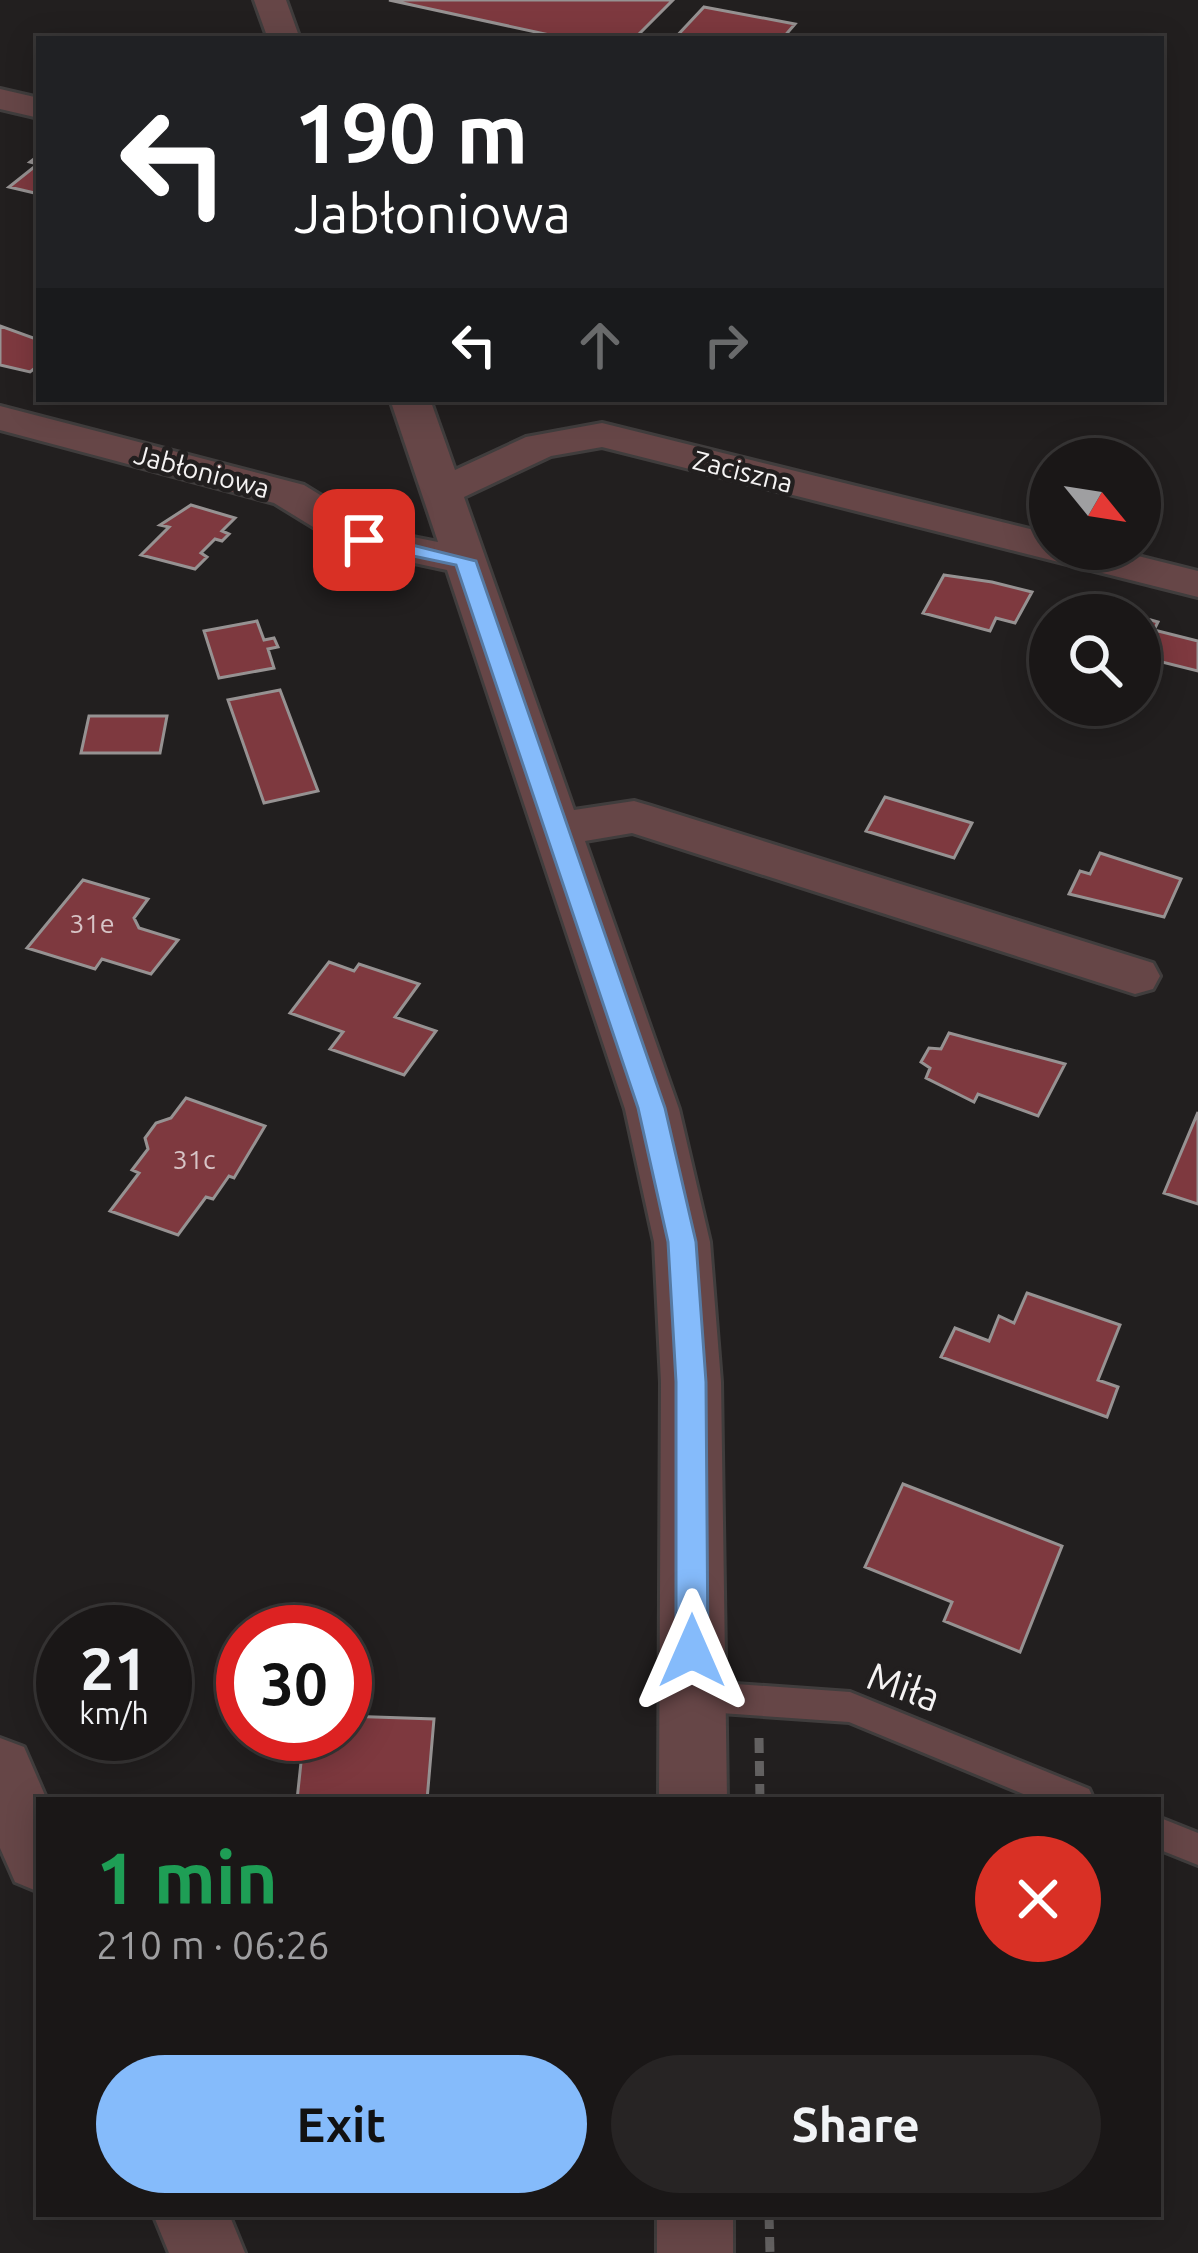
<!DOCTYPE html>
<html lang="en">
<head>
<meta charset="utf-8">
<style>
	:root { --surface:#1a1717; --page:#272424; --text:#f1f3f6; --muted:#9f9fa1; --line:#383636; --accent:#85bbfb }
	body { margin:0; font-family:Ubuntu,sans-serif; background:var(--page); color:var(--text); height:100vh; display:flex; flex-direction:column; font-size:45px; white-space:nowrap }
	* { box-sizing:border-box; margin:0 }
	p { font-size:39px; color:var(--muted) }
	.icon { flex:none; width:66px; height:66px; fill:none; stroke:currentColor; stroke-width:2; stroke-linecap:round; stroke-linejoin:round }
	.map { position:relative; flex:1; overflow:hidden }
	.sheet { position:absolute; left:36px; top:1797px; width:1125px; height:420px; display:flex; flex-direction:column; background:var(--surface); border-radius:0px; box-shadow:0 6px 30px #0003,0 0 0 3px var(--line) }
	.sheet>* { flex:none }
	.top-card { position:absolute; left:36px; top:36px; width:1128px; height:366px; border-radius:0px; box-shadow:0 6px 30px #0003,0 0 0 3px var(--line); background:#202124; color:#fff; overflow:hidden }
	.needle { width:78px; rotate:120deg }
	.fabs { position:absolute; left:1029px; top:438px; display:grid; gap:24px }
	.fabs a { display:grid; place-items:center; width:132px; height:132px; border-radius:50%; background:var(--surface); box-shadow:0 6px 30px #0003,0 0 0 3px var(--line); font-size:60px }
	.speed { position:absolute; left:36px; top:1605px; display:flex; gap:24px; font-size:60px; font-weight:700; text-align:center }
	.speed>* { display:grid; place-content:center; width:156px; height:156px; border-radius:50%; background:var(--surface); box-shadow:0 6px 30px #0003,0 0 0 3px var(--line); line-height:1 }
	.speed small { font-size:30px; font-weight:400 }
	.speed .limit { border:18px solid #d22; background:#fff; color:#111 }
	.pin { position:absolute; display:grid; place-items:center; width:102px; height:102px; color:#fff; margin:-51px; border-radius:24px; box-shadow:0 6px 18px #0006 }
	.me { position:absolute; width:132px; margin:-66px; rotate:0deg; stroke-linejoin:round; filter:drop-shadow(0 0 9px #0008) }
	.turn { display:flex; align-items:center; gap:42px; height:252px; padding:0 60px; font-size:54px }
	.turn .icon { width:156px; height:156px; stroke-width:2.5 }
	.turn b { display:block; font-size:84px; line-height:102px }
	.lanes { display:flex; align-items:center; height:114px; padding:0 60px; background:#0003; justify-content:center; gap:60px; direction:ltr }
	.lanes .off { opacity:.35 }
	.round { display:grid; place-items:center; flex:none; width:126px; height:126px; border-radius:63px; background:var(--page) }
	.head { display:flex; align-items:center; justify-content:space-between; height:204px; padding:0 60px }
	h1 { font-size:72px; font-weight:700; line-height:90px; color:#1e9e55 }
	.cta { display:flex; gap:24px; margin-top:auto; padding:24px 60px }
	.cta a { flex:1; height:138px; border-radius:72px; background:var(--accent); color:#111; font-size:48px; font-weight:700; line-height:138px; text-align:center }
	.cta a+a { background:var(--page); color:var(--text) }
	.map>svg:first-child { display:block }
	.building { fill:#7e393f; stroke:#969292; stroke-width:3 }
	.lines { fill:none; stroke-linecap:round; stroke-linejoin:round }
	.lane-casing { stroke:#403d3d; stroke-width:6 }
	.street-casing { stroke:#403d3d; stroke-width:6 }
	.path { stroke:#636161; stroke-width:9; stroke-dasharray:15 8; stroke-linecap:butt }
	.lane { fill:#664647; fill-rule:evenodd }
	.street { fill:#664647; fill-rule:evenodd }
	.route { fill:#85bbfb; stroke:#567aa3; stroke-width:3 }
	.labels { text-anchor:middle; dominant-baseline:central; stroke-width:9; stroke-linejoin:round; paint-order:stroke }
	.far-street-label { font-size:27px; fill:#f5f3f3; stroke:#221f1f }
	.number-label { font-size:27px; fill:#d7c4c6 }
	.near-street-label { font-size:39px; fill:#f5f3f3; stroke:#221f1f }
</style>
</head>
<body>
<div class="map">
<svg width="1198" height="2253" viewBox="0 0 1198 2253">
	<rect width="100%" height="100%" fill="#221f1f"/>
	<path class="building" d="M 389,0 L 673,0 L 634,39 L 568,39 Z
		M 704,7 L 795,24 L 782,39 L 674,39 Z
		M 39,155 L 39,194 L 9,187 L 38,164 L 30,162 Z
		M 0,326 L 39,340 L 39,365 L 30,372 L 0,365 Z
		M 191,505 L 235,518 L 222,531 L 229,534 L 222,541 L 215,539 L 201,553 L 207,557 L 195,569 L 141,555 L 169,527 L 160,525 Z
		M 944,575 L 992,582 L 1032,592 L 1015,623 L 996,618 L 990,631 L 923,613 Z
		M 1140,617 L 1158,622 L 1154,630 L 1198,641 L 1198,671 L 1142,657 L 1140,661 Z
		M 257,621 L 264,640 L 274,638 L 278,647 L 268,649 L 274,668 L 219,678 L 204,631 Z
		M 280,690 L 318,791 L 264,803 L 228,700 Z
		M 89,716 L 167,716 L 160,753 L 81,753 Z
		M 885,797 L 972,823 L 954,858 L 866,831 Z
		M 1100,853 L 1181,879 L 1164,917 L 1069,894 L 1080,871 L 1090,874 Z
		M 83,880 L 148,899 L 134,918 L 139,928 L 178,940 L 151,974 L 102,959 L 95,969 L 27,948 Z
		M 329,962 L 354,971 L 359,964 L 419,984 L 395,1017 L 436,1031 L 404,1075 L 330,1049 L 343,1032 L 290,1013 Z
		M 949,1033 L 1065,1064 L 1038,1116 L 978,1094 L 974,1102 L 926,1078 L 930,1068 L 921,1062 L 929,1048 L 941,1049 Z
		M 186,1098 L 265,1126 L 234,1178 L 229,1176 L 213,1199 L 206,1197 L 178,1235 L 110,1211 L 139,1173 L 132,1170 L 148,1149 L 145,1138 L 156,1123 L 171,1118 Z
		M 1198,1112 L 1198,1204 L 1164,1193 Z
		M 1027,1293 L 1120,1325 L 1098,1380 L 1118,1387 L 1107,1417 L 941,1357 L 955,1328 L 989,1341 L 999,1316 L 1014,1323 Z
		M 903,1484 L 1062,1546 L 1020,1652 L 944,1621 L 952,1602 L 865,1567 Z
		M 345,1716 L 434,1719 L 427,1800 L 297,1800 L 304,1734 L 345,1734 Z"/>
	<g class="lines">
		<g class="lane-casing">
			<path id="lane" d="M 692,1681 L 850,1692 L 1089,1789 L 1094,1800 L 1038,1800 L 849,1722 L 692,1711 L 680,1707 L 676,1696 L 680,1685 Z
				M 1158,1817 L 1198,1833 L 1198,1865 L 1158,1849 Z"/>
		</g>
		<g class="street-casing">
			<path id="street" d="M 254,0 L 286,0 L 300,39 L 268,39 Z
				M 0,89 L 39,98 L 39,118 L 0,109 Z
				M 390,399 L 430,399 L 455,470 L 526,437 L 602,423 L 1050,534 L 1050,549 L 1110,549 L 1198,571 L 1198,597 L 602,447 L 551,456 L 464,497 L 574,810 L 634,801 L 651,806 L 1153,963 L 1160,976 L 1153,989 L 1135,994 L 632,833 L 585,841 L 679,1109 L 710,1242 L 721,1382 L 727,1800 L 659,1800 L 661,1382 L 654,1242 L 625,1109 L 447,570 L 349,549 L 274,503 L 0,430 L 0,406 L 304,485 L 377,530 L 438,542 Z
				M 0,1738 L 24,1747 L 47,1800 L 39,1800 L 39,1892 L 15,1882 L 0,1848 Z
				M 153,2214 L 229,2214 L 245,2253 L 169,2253 Z
				M 657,2214 L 733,2214 L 733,2253 L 657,2253 Z"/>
		</g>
		<path class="path" d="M 759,1738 L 760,1800
			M 769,2214 L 770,2253"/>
		<use href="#lane" class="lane"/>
		<use href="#street" class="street"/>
	</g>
	<path class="route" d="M 364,533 L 476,561 L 665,1108 L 696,1242 L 706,1382 L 708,1651 L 704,1661 L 692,1666 L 681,1661 L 676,1651 L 676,1382 L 668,1242 L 638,1108 L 456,565 L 356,544 L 356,535 Z"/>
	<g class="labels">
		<g class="far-street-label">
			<text transform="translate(202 471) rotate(15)">Jabłoniowa</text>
			<text transform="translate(743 471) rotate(14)">Zaciszna</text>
		</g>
		<g class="number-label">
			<text x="92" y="923">31e</text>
			<text x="194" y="1159">31c</text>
		</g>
		<g class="near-street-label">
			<text transform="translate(904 1686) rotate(20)">Miła</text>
		</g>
	</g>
</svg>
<div class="fabs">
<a><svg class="needle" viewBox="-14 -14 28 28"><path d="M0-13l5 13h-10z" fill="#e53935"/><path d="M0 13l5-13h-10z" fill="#9f9fa1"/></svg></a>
<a><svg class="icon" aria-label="search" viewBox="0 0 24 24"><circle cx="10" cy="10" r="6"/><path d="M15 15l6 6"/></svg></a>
</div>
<div class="speed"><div>21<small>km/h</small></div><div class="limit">30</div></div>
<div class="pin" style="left:364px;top:540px;background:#d93025"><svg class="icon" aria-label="arrive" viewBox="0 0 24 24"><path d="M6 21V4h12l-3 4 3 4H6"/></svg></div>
<svg class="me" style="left:692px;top:1651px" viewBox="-20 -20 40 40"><path d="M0-17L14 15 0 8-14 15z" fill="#85bbfb" stroke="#fff" stroke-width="4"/></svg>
<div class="top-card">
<div class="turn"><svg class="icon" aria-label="left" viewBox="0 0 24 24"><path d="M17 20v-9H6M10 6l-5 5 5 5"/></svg><div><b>190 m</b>Jabłoniowa</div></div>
<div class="lanes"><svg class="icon" aria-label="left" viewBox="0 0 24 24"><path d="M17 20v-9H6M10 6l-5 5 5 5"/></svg><svg class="icon off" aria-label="ahead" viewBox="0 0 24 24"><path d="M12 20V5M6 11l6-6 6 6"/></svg><svg class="icon off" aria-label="right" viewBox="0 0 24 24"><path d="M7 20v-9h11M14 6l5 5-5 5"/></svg></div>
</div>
<section class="sheet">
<div class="head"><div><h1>1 min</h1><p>210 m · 06:26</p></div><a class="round" style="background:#d93025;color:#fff"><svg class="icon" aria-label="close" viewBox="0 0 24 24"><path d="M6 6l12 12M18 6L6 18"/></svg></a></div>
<div class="cta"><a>Exit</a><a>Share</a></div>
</section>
</div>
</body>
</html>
